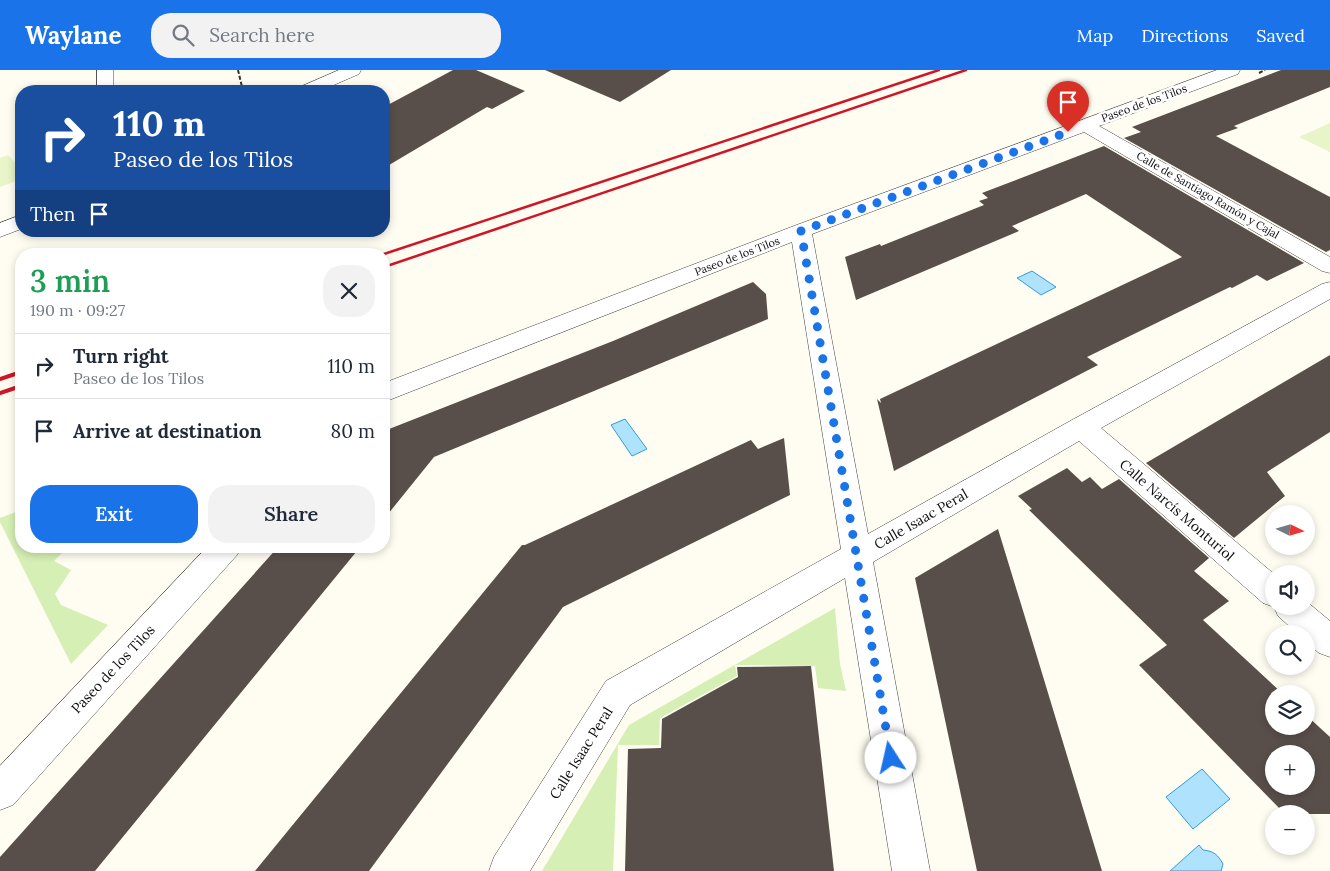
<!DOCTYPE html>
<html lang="en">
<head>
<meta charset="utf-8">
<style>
	:root { --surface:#fff; --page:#f2f2f3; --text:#1f2937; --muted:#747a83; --line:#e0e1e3; --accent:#1a73e8 }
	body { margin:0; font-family:Lora,serif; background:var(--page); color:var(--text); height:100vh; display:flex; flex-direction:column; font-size:19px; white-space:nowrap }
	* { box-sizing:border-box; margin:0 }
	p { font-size:16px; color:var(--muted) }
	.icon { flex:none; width:28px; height:28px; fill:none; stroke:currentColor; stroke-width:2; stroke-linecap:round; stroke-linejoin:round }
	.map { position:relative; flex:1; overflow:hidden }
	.details { position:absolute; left:15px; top:178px; width:375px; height:305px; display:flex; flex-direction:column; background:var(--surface); border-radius:20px; box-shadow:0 2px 8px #0003 }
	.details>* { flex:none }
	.top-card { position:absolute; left:15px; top:15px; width:375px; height:152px; border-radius:20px; box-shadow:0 2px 8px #0003; background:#1a4fa0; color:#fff; overflow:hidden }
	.needle { width:32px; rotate:95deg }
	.fabs { position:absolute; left:1265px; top:435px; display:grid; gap:10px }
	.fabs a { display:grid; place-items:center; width:50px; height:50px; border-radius:50%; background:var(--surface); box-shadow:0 2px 8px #0003; font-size:25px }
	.pin { position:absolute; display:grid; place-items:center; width:42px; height:42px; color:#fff; margin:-51px -21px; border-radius:50% 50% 50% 0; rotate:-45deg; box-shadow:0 0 5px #0007 }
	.pin .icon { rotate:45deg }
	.me { position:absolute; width:55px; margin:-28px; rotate:350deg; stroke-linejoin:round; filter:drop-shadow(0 0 4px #0008) }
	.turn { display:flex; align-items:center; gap:18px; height:105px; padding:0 15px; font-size:22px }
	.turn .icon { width:65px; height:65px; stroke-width:2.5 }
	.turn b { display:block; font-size:35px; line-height:42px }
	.then { display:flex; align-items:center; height:48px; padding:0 15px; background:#0003; gap:10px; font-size:19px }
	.round { display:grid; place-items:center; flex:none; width:52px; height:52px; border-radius:20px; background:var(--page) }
	.overview { display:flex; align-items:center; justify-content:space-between; height:85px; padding:0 15px }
	h1 { font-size:30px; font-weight:600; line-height:38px; color:#1e9e55 }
	.button { display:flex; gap:10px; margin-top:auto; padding:10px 15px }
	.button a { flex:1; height:58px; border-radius:20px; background:var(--accent); color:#fff; font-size:20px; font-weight:600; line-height:58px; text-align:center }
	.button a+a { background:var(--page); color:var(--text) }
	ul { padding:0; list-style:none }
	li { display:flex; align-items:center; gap:15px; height:65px; padding:0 15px; border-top:1px solid var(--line) }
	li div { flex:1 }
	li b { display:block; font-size:19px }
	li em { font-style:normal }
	header { display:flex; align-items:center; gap:30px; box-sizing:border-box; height:70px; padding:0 25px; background:var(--accent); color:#fff }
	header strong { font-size:24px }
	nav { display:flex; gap:28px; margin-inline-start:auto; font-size:18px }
	.search { width:350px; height:45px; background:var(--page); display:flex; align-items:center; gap:12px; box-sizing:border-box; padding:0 18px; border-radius:20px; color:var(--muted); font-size:19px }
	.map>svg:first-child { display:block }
	.green { fill:#d5efb5 }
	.pitch { fill:#e7f5c8 }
	.water { fill:#afe3fd; stroke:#2d9ddc }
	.building { fill:#594f4a; fill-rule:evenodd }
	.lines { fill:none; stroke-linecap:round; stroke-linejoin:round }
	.minor-casing { stroke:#424242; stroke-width:1 }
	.path { stroke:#313131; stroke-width:2; stroke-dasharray:4 2; stroke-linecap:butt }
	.minor { fill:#fff; fill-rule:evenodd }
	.rail-far1 { stroke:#cf1626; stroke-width:2.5 }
	.rail { stroke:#cf1626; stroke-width:4 }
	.route { stroke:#1a73e8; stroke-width:9; stroke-dasharray:0 16.2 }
	.labels { text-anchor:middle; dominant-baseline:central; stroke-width:5; stroke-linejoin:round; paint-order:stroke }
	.far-street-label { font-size:11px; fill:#0f0f0f; stroke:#fff }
	.street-label { font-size:14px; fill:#0f0f0f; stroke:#fff }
</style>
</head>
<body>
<header>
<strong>Waylane</strong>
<div class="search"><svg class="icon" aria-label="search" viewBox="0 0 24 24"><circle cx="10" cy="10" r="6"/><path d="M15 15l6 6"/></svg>Search here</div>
<nav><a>Map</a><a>Directions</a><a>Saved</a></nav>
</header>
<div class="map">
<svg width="1330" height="801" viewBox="0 0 1330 801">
	<rect width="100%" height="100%" fill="#fffcf1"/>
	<path class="green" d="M 21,440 L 21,476 L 69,476 L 54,491 L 71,500 L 55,524 L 61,535 L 108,555 L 71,594 L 0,452 L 0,448 Z
		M 835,538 L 840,594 L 846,621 L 818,618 L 815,596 L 735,595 L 737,606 L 660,648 L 659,675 L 618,675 L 613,801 L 542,801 L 629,655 Z"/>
	<path class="pitch" d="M 1330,53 L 1330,82 L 1299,67 Z
		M 8,85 L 21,99 L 21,109 L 0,117 L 0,88 Z"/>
	<path class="water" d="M 1032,201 L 1056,217 L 1041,225 L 1017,208 Z
		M 625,349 L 647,379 L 632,386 L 611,355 Z
		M 1202,699 L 1230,729 L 1193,759 L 1166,727 Z
		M 1199,775 L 1203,780 C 1214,781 1218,785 1223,794 L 1221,801 L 1170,801 Z"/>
	<path class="building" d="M 453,0 L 476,0 L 525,21 L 492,39 L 487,37 L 384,98 L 384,37 Z
		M 545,0 L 671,0 L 620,32 Z
		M 1281,0 L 1330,0 L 1330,17 L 1234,56 L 1238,58 L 1216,66 L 1330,127 L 1330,180 L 1326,182 L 1124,68 L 1141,62 L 1132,57 Z
		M 1104,76 L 1304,193 L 1267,211 L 1257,205 L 1232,218 L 1230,217 L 1087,287 L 1098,295 L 894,401 L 877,329 L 881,333 L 880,329 L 1182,187 L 1086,124 L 1012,156 L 1019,161 L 856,230 L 845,187 L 880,174 L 881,176 L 984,135 L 979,131 L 988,128 L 982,123 Z
		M 753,212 L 766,224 L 768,249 L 434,387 L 384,449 L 384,361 L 613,271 Z
		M 1330,285 L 1330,362 L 1267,402 L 1285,426 L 1234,468 L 1146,393 Z
		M 784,368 L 790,425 L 563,537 L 369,801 L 255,801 L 522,475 L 525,475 L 751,370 L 758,379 Z
		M 1067,398 L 1082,412 L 1090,407 L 1102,419 L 1119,409 L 1209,488 L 1194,501 L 1229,531 L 1203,550 L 1283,624 L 1274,624 L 1274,656 L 1306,656 L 1306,645 L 1330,667 L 1330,744 L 1285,744 L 1139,595 L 1167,575 L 1029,440 L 1032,439 L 1018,426 ZM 1274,684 L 1306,684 L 1306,716 L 1274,716 Z
		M 998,459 L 1035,580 L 1102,801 L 977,801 L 915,508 Z
		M 279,476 L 361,476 L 95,801 L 0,801 L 0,787 Z
		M 811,596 L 834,801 L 625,801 L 628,679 L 661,678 L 662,649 L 738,607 L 737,597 Z"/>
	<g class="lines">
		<g class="minor-casing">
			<path id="minor" d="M 97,0 L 113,0 L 113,21 L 97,21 Z
				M 339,0 L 361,0 L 359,4 L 320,21 L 297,21 L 300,17 Z
				M 1217,0 L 1240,0 L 1238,4 L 1099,56 L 1330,187 L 1330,203 L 1322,201 L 1084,62 L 812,164 L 868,464 L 1072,350 L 1322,214 L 1330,212 L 1330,229 L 1101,358 L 1274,504 L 1274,536 L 1306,536 L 1306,531 L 1330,551 L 1330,587 L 1319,583 L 1306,572 L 1306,564 L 1298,564 L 1278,546 L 1274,537 L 1263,533 L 1079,371 L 873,492 L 930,801 L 892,801 L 845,508 L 630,635 L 530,801 L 489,801 L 494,787 L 606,611 L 841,479 L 792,172 L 384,332 L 384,313 L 794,156 Z
				M 21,145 L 21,159 L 0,167 L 0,153 Z
				M 208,476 L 242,476 L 237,485 L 13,735 L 0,740 L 0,696 Z"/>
		</g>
		<path class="path" d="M 238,0 L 243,21
			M 1259,3 L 1265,0"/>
		<use href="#minor" class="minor"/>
		<path class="rail-far1" d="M 384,184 L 939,0
			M 384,197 L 966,0"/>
		<path class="rail" d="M 384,197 L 388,196
			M 0,309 L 21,302
			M 0,323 L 21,316"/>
	</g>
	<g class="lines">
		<path class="route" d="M 891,688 L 801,161 L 1068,62"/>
	</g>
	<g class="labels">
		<g class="far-street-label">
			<text transform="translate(1144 33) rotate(-20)">Paseo de los Tilos</text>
			<text transform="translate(1208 125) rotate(30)">Calle de Santiago Ramón y Cajal</text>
			<text transform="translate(737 186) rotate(-21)">Paseo de los Tilos</text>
		</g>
		<g class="street-label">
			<text transform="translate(1177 440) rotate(41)">Calle Narcís Monturiol</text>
			<text transform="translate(921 449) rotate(-30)">Calle Isaac Peral</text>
			<text transform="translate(113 599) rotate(-47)">Paseo de los Tilos</text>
			<text transform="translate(581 683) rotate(-58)">Calle Isaac Peral</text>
		</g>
	</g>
</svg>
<div class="fabs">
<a><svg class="needle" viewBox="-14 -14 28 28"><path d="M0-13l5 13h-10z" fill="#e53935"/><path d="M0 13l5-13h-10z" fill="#747a83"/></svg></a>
<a><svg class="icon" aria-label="sound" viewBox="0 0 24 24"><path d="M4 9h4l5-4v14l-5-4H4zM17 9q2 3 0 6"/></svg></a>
<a><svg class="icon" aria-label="search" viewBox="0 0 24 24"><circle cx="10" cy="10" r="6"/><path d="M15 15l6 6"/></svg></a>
<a><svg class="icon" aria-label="layers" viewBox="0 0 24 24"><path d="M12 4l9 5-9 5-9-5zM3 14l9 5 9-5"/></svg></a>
<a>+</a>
<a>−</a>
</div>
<div class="pin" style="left:1068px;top:62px;background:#d93025"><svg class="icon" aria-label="arrive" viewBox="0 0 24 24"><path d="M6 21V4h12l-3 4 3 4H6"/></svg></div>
<svg class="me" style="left:891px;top:688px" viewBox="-20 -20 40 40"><circle r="19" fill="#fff"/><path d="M0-13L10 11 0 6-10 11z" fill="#1a73e8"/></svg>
<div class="top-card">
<div class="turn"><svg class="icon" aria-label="right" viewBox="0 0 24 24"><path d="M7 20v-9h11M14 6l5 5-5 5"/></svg><div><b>110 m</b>Paseo de los Tilos</div></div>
<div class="then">Then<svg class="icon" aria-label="arrive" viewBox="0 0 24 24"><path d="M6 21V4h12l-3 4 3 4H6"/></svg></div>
</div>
<section class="details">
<div class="overview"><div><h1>3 min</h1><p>190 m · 09:27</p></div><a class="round"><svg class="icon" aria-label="close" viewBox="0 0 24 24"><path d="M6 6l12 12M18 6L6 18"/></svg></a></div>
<ul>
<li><svg class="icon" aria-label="right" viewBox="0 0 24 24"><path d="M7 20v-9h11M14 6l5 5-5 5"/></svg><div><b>Turn right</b><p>Paseo de los Tilos</p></div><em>110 m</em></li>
<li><svg class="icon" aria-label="arrive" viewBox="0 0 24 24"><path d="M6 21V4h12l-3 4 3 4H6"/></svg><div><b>Arrive at destination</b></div><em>80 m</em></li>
</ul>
<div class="button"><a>Exit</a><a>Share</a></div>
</section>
</div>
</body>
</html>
